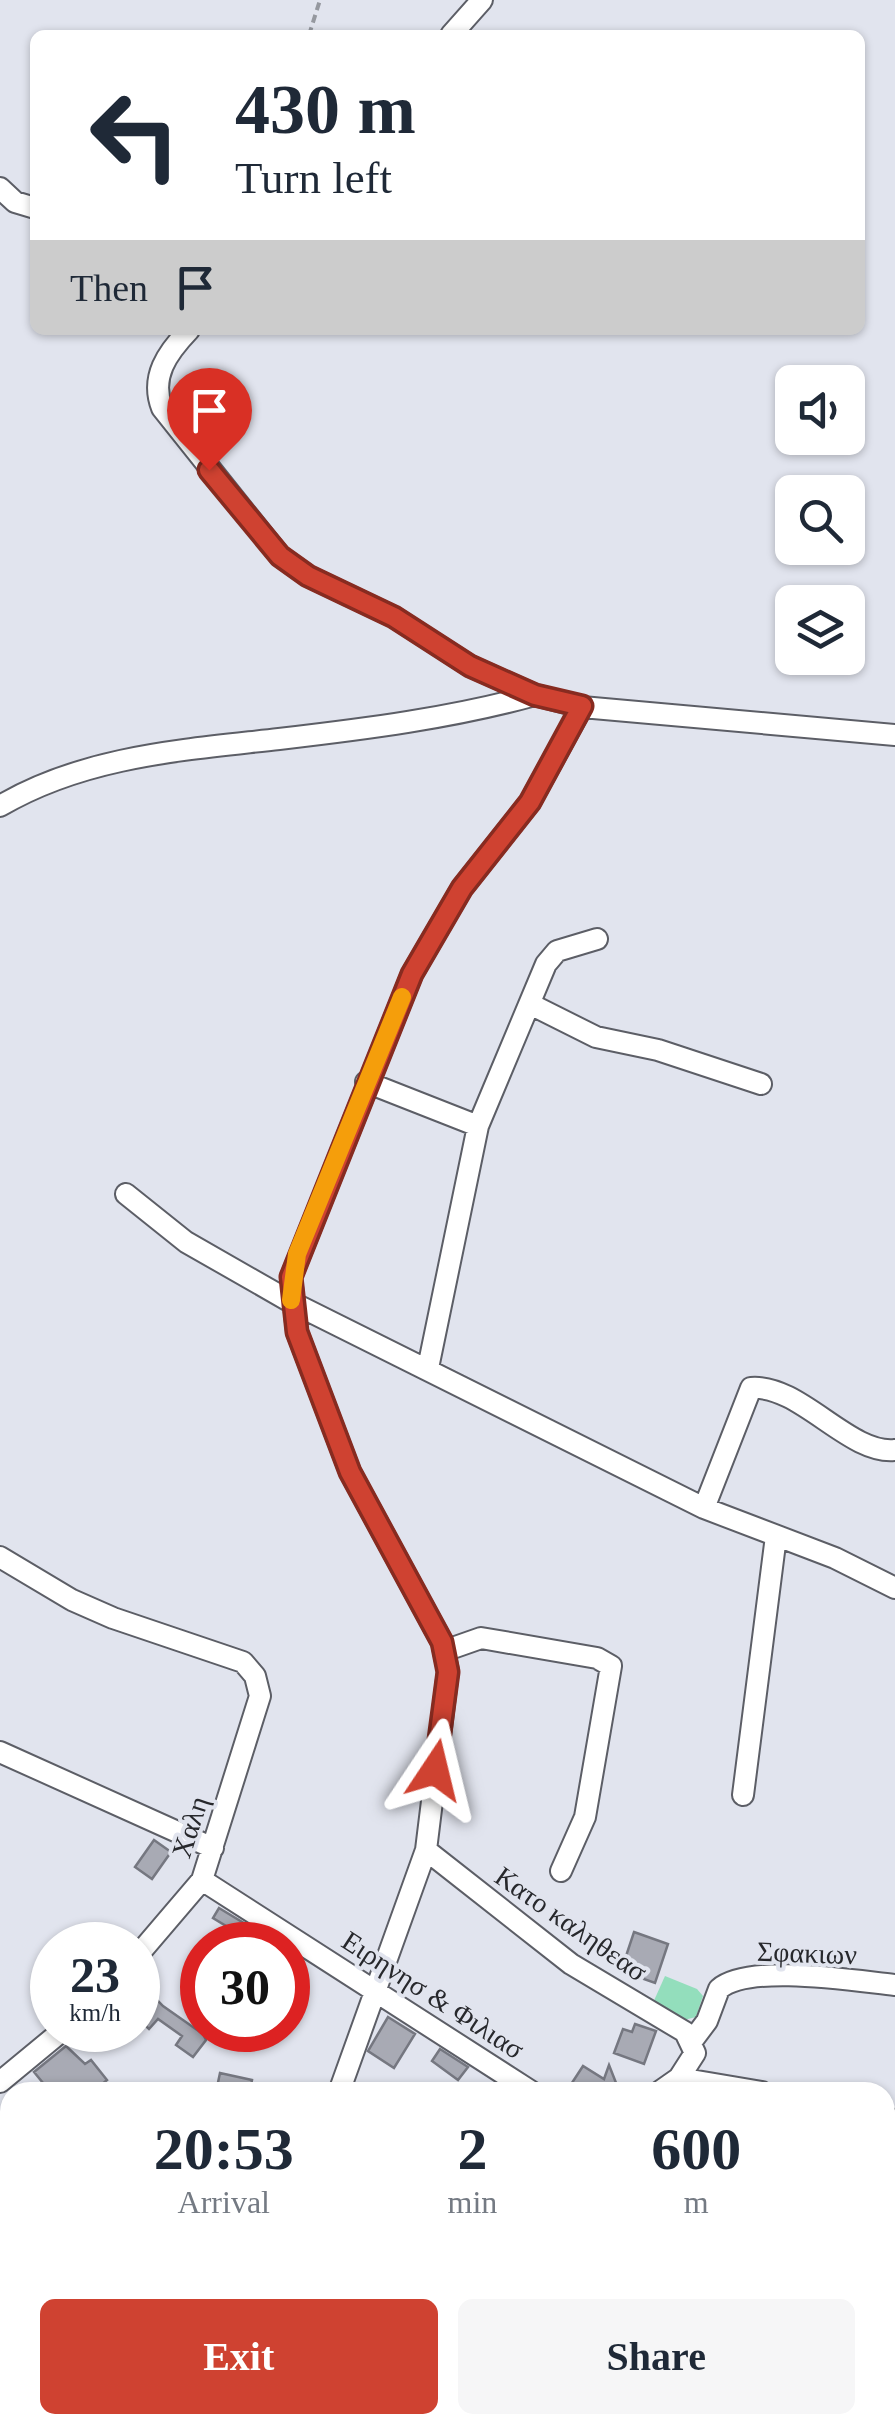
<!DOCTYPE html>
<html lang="en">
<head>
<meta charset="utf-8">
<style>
	:root { --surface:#fff; --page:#f6f6f7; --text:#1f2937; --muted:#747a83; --accent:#cf4231 }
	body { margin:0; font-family:"Times New Roman",serif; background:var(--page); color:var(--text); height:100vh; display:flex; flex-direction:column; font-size:38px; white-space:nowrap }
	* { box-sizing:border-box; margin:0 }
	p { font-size:32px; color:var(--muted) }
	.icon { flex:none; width:55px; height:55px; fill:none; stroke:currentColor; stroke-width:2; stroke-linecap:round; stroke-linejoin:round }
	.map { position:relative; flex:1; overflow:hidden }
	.drawer { position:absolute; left:0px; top:2082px; width:895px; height:352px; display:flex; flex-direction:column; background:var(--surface); border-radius:30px 30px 0 0; box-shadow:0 2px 8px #0004 }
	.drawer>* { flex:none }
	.hud { position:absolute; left:30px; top:30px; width:835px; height:305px; border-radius:15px; box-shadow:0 2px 8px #0004; background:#fff; color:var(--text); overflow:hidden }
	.buttons { position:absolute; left:775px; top:365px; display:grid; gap:20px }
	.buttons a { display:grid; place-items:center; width:90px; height:90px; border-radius:15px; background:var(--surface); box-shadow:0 2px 8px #0004; font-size:50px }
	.speed { position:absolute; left:30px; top:1922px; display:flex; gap:20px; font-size:50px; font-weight:700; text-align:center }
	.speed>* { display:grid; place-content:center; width:130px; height:130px; border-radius:50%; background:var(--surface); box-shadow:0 2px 8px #0004; line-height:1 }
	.speed small { font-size:25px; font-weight:400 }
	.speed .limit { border:15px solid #d22; background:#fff; color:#111 }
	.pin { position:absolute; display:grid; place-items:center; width:85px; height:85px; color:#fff; margin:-102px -42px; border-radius:50% 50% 50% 0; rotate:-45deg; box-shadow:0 0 10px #0007 }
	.pin .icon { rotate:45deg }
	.me { position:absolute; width:110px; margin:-55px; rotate:10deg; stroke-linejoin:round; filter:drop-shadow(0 0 8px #0008) }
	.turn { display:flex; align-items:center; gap:35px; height:210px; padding:0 40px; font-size:45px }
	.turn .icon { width:130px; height:130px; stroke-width:2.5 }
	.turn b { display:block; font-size:70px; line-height:85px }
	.then { display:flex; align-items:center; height:95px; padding:0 40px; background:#0003; gap:20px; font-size:38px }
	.eta { display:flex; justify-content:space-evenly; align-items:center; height:170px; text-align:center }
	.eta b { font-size:60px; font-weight:600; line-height:70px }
	.cta { display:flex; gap:20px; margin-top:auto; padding:20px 40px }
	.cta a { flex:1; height:115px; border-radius:15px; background:var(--accent); color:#fff; font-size:40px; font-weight:600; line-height:115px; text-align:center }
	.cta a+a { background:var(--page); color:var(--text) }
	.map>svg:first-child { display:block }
	.green { fill:#93debc }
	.building { fill:#a8aab4; stroke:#757780; stroke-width:2.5 }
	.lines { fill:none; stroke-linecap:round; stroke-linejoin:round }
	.street-casing { stroke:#5c5e66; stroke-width:24 }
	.path { stroke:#95989f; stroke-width:4; stroke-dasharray:8 5; stroke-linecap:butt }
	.street { stroke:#fff; stroke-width:20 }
	.route-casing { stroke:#872b20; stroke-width:25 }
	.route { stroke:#cf4231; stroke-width:18 }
	.slow { stroke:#f59e0b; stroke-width:18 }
	.labels { text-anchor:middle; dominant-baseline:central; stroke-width:8; stroke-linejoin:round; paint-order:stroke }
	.street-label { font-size:28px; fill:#27282c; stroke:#e1e4ee }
</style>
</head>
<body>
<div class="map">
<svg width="895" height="2433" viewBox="0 0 895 2433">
	<rect width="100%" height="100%" fill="#e1e4ee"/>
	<path class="green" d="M 665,1976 L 697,1989 L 703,1996 L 696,2017 L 684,2020 L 652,2005 Z"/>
	<path class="building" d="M 154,1840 L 171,1852 L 152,1879 L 135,1867 Z
		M 219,1908 L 247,1925 L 241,1935 L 213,1918 Z
		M 634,1932 L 668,1944 L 655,1983 L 621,1971 Z
		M 138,1980 L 163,2006 L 203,2034 L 206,2040 L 193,2057 L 176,2045 L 182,2036 L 158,2019 L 149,2029 L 138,2019 Z
		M 388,2017 L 415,2034 L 394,2068 L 368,2051 Z
		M 635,2024 L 656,2031 L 644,2064 L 614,2053 L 623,2029 L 632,2032 Z
		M 66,2046 L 85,2064 L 91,2060 L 107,2080 L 101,2085 L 108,2092 L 60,2092 L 54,2085 L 48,2089 L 34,2072 Z
		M 440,2049 L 468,2067 L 458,2080 L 432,2061 Z
		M 609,2065 L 618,2088 L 624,2092 L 566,2092 L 583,2066 L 604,2079 Z
		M 220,2073 L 252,2080 L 250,2092 L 216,2092 Z"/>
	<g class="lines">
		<g class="street-casing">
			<path id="street" d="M 451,35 L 482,0
				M 0,188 L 15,202 L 35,208
				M 189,330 C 167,353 150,377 162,408 L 280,556 L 308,576 L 394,617 L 470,666 L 535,695 L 582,707 L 895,735
				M 0,806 C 85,756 183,750 279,739 C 365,729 452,718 535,695
				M 530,1004 L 596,1037 L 658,1050 L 761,1084
				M 366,1082 L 478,1126
				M 126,1194 L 186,1242 L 291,1302 L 704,1508 L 835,1558 L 895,1588
				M 428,1368 L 478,1126 L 546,964 L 557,951 L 597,939
				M 704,1508 L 751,1388 C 800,1384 849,1455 895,1450
				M 0,1557 L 72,1600 L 113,1618 L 243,1662 L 255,1676 L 260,1696 L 202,1880 L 138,1955
				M 444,1651 L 481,1638 L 597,1658 L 611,1666 L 585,1817 L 561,1871
				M 0,1752 L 213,1848
				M 743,1795 L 776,1536
				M 426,1850 L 571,1964 L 685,2032 L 695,2053 L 679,2078 L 659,2092
				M 202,1880 L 532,2092
				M 692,2041 L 707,2021 L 719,1989 C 749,1963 856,1981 895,1985
				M 679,2078 L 762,2092
				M 0,2082 L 63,2030
				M 339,2092 L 426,1850 L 448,1671 L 442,1642 L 350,1472 L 297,1332 L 291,1277 L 412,974 L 462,888 L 530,802 L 582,707
				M 885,2117 L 895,2121
				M 0,2231 L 10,2230
				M 402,2433 L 407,2425"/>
		</g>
		<path class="path" d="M 309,35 L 320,0"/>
		<use href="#street" class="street"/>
	</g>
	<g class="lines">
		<g class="route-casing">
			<path id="route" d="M 209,470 L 280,556 L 308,576 L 394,617 L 470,666 L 535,695 L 582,706 L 530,802 L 462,888 L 412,974 L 291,1277 L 297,1332 L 350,1472 L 442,1642 L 448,1672 L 435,1770"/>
		</g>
		<use href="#route" class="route"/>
		<path class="slow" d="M 291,1300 L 297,1254 L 402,997"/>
	</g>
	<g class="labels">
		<g class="street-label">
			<text transform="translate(190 1827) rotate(-72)">Χαλη</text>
			<text transform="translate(571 1924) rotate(35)">Κατο καληθεασ</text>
			<text transform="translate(807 1953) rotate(2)">Σφακιων</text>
			<text transform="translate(433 1995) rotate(33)">Ειρηνησ &amp; Φιλιασ</text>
		</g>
	</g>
</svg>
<div class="buttons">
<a><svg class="icon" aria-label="sound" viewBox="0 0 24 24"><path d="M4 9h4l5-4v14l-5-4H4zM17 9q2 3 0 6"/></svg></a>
<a><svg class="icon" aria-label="search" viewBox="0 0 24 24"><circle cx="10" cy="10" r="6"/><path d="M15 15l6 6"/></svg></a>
<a><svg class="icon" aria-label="layers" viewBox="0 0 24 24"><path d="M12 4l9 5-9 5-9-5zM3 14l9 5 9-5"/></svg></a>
</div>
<div class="speed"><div>23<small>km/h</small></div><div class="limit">30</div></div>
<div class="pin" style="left:209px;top:470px;background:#d93025"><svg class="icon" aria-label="arrive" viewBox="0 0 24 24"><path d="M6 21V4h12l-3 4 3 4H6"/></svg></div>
<svg class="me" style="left:435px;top:1770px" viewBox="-20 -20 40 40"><path d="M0-17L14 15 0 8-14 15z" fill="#cf4231" stroke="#fff" stroke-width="4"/></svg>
<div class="hud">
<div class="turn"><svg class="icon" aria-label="left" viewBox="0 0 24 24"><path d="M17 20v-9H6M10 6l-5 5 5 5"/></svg><div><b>430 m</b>Turn left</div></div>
<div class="then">Then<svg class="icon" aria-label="arrive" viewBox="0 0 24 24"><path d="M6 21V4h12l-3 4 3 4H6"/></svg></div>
</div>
<section class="drawer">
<div class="eta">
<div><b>20:53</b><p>Arrival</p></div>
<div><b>2</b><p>min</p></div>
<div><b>600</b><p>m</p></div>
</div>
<div class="cta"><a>Exit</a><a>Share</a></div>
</section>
</div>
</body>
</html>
